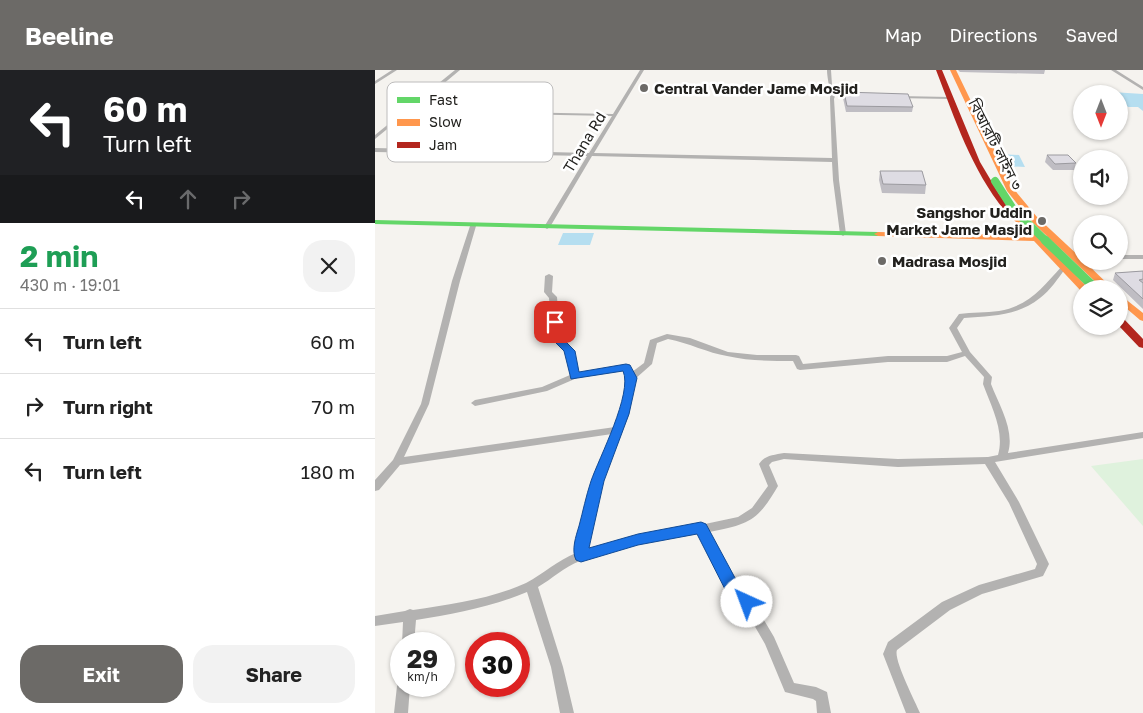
<!DOCTYPE html>
<html lang="en">
<head>
<meta charset="utf-8">
<style>
	:root { --surface:#fff; --page:#f2f2f2; --text:#222; --muted:#767676; --line:#e0e0e0; --accent:#6c6a67 }
	body { margin:0; font-family:"Golos Text","Noto Sans Bengali",sans-serif; background:var(--page); color:var(--text); height:100vh; display:flex; flex-direction:column; font-size:19px; white-space:nowrap }
	* { box-sizing:border-box; margin:0 }
	p { font-size:16px; color:var(--muted) }
	.icon { flex:none; width:28px; height:28px; fill:none; stroke:currentColor; stroke-width:2; stroke-linecap:round; stroke-linejoin:round }
	.map { position:relative; flex:1; overflow:hidden }
	.panel { display:flex; flex-direction:column; background:var(--surface); width:375px }
	.panel>* { flex:none }
	.top-card { background:#202124; color:#fff; overflow:hidden }
	.needle { width:32px; rotate:180deg }
	.tools { position:absolute; left:698px; top:15px; display:grid; gap:10px }
	.tools a { display:grid; place-items:center; width:55px; height:55px; border-radius:50%; background:var(--surface); box-shadow:0 1px 4px #0004; font-size:25px }
	.speed { position:absolute; left:15px; top:562px; display:flex; gap:10px; font-size:25px; font-weight:700; text-align:center }
	.speed>* { display:grid; place-content:center; width:65px; height:65px; border-radius:50%; background:var(--surface); box-shadow:0 1px 4px #0004; line-height:1 }
	.speed small { font-size:12px; font-weight:400 }
	.speed .limit { border:8px solid #d22; background:#fff; color:#111 }
	.pin { position:absolute; display:grid; place-items:center; width:42px; height:42px; color:#fff; margin:-21px; border-radius:10px; box-shadow:0 2px 8px #0006 }
	.me { position:absolute; width:55px; margin:-28px; rotate:317deg; stroke-linejoin:round; filter:drop-shadow(0 0 4px #0008) }
	.turn { display:flex; align-items:center; gap:18px; height:105px; padding:0 20px; font-size:22px }
	.turn .icon { width:65px; height:65px; stroke-width:2.5 }
	.turn b { display:block; font-size:35px; line-height:42px }
	.lanes { display:flex; align-items:center; height:48px; padding:0 20px; background:#0003; justify-content:center; gap:25px; direction:ltr }
	.lanes .off { opacity:.35 }
	.round { display:grid; place-items:center; flex:none; width:52px; height:52px; border-radius:20px; background:var(--page) }
	.summary { display:flex; align-items:center; justify-content:space-between; height:85px; padding:0 20px }
	h1 { font-size:30px; font-weight:700; line-height:38px; color:#1e9e55 }
	.cta { display:flex; gap:10px; margin-top:auto; padding:10px 20px }
	.cta a { flex:1; height:58px; border-radius:20px; background:var(--accent); color:#fff; font-size:20px; font-weight:700; line-height:58px; text-align:center }
	.cta a+a { background:var(--page); color:var(--text) }
	ul { padding:0; list-style:none }
	li { display:flex; align-items:center; gap:15px; height:65px; padding:0 20px; border-top:1px solid var(--line) }
	li div { flex:1 }
	li b { display:block; font-size:19px }
	li em { font-style:normal }
	header { display:flex; align-items:center; gap:30px; box-sizing:border-box; height:70px; padding:0 25px; background:var(--accent); color:#fff }
	header strong { font-size:24px }
	nav { display:flex; gap:28px; margin-inline-start:auto; font-size:18px }
	main { display:flex; flex:1; min-height:0 }
	.map>svg:first-child { display:block }
	.green { fill:#dff2dd }
	.water { fill:#b5def0 }
	.lines { fill:none; stroke-linecap:round; stroke-linejoin:round }
	.street { fill:#b3b2b1; fill-rule:evenodd }
	.fast { fill:#63d668; fill-rule:evenodd }
	.slow { fill:#ff974d; fill-rule:evenodd }
	.jam { fill:#b3261e; fill-rule:evenodd }
	.fast-bridge-far1 { stroke:#63d668; stroke-width:8 }
	.fast-bridge { stroke:#63d668; stroke-width:9 }
	.wall { fill:#bfbdc3 }
	.shaded-wall { fill:#9b9a9f }
	.building { fill:#dedce3; stroke:#9b9a9f }
	.route { fill:#1a73e8; stroke:#114b97 }
	.poi-dot { fill:#6c6a67; stroke:#fff; stroke-width:2 }
	.labels { text-anchor:middle; dominant-baseline:central; stroke-width:5; stroke-linejoin:round; paint-order:stroke }
	.far-poi-label { font-size:15px; font-weight:bold; fill:#22211e; stroke:#fff; text-anchor:start }
	.far-street-label { font-size:15px; fill:#22211e; stroke:#fff }
	.key { fill:#fff; stroke:#bdbcbc; stroke-width:1 }
	.key-label { font-size:14px; fill:#22211e }
</style>
</head>
<body>
<header>
<strong>Beeline</strong>
<nav><a>Map</a><a>Directions</a><a>Saved</a></nav>
</header>
<main>
<section class="panel">
<div class="top-card">
<div class="turn"><svg class="icon" aria-label="left" viewBox="0 0 24 24"><path d="M17 20v-9H6M10 6l-5 5 5 5"/></svg><div><b>60 m</b>Turn left</div></div>
<div class="lanes"><svg class="icon" aria-label="left" viewBox="0 0 24 24"><path d="M17 20v-9H6M10 6l-5 5 5 5"/></svg><svg class="icon off" aria-label="ahead" viewBox="0 0 24 24"><path d="M12 20V5M6 11l6-6 6 6"/></svg><svg class="icon off" aria-label="right" viewBox="0 0 24 24"><path d="M7 20v-9h11M14 6l5 5-5 5"/></svg></div>
</div>
<div class="summary"><div><h1>2 min</h1><p>430 m · 19:01</p></div><a class="round"><svg class="icon" aria-label="close" viewBox="0 0 24 24"><path d="M6 6l12 12M18 6L6 18"/></svg></a></div>
<ul>
<li><svg class="icon" aria-label="left" viewBox="0 0 24 24"><path d="M17 20v-9H6M10 6l-5 5 5 5"/></svg><div><b>Turn left</b></div><em>60 m</em></li>
<li><svg class="icon" aria-label="right" viewBox="0 0 24 24"><path d="M7 20v-9h11M14 6l5 5-5 5"/></svg><div><b>Turn right</b></div><em>70 m</em></li>
<li><svg class="icon" aria-label="left" viewBox="0 0 24 24"><path d="M17 20v-9H6M10 6l-5 5 5 5"/></svg><div><b>Turn left</b></div><em>180 m</em></li>
</ul>
<div class="cta"><a>Exit</a><a>Share</a></div>
</section>
<div class="map">
<svg width="768" height="643" viewBox="0 0 768 643">
	<rect width="100%" height="100%" fill="#f5f3ef"/>
	<path class="green" d="M 768,389 L 768,456 L 716,396 Z"/>
	<path class="water" d="M 737,22 L 768,24 L 768,41 L 763,37 L 753,37 L 744,28 L 744,24 Z
		M 622,84 L 644,85 L 650,97 L 628,96 Z
		M 188,163 L 219,163 L 215,175 L 183,175 Z"/>
	<g class="lines">
		<path class="street" d="M 17,0 L 22,0 L 0,14 L 0,11 Z
			M 80,0 L 85,0 L 37,40 L 238,44 L 265,0 L 269,0 L 219,83 L 457,88 L 455,29 C 456,23 452,8 452,0 L 456,0 L 457,15 L 460,24 L 480,25 L 482,26 L 480,27 L 460,26 L 459,29 L 464,110 L 471,164 L 468,166 L 465,164 L 458,110 L 457,92 L 217,86 L 175,157 L 172,159 L 169,157 L 212,86 L 0,82 L 0,78 L 214,83 L 237,46 L 33,42 L 0,69 L 0,65 Z
			M 736,0 L 741,0 L 768,17 L 768,20 Z
			M 523,26 L 575,27 L 577,28 L 575,29 L 521,28 Z
			M 98,154 L 101,156 L 85,211 L 54,334 L 29,387 L 240,357 L 244,345 L 252,308 L 248,301 L 202,308 L 172,321 L 100,336 L 96,333 L 100,330 L 167,317 L 195,305 L 190,282 L 181,272 L 176,252 L 174,228 L 169,222 L 170,206 L 174,204 L 178,206 L 177,222 L 182,227 L 184,252 L 189,271 L 198,281 L 203,303 L 251,295 L 254,296 L 257,302 L 269,293 L 275,270 L 292,264 L 315,268 L 353,282 L 382,285 L 421,285 L 424,286 L 428,294 L 513,286 L 572,286 L 587,282 L 574,258 L 584,244 C 597,242 611,243 624,241 C 654,236 668,217 687,196 L 691,196 L 691,198 C 683,208 675,221 665,228 C 643,246 616,246 589,248 L 582,258 L 595,282 L 617,307 L 616,314 C 624,335 640,360 633,383 L 768,362 L 768,368 L 620,392 L 644,432 L 674,494 L 668,506 L 607,524 L 575,540 L 522,580 C 518,589 540,631 545,643 L 531,643 L 508,584 L 513,572 L 567,532 L 604,515 L 660,499 L 662,494 L 634,433 L 610,394 L 523,397 L 409,389 L 397,392 L 394,395 L 403,416 C 382,452 374,454 334,462 L 364,520 L 376,528 L 399,567 L 419,613 L 441,617 L 452,622 L 456,643 L 442,643 L 441,631 L 438,629 L 410,622 L 390,574 L 368,536 L 356,528 L 324,464 C 284,471 242,476 205,491 C 189,497 177,509 163,517 L 188,597 L 199,643 L 185,643 L 176,597 L 152,522 C 117,537 79,544 41,550 L 39,574 L 27,574 L 28,552 L 0,556 L 0,546 L 30,541 L 35,539 L 38,540 C 76,534 116,529 151,513 C 168,504 183,490 201,483 L 202,471 L 218,411 L 237,364 L 25,395 L 4,420 L 0,421 L 0,410 L 18,390 L 46,334 L 77,211 L 95,156 ZM 293,269 C 314,273 333,283 352,286 C 374,291 396,291 418,291 L 422,299 L 425,300 L 513,292 L 572,292 L 590,286 L 609,307 L 608,314 C 616,336 630,361 623,385 L 613,387 L 523,389 L 409,383 C 399,385 390,385 384,394 L 393,416 L 377,438 L 363,447 L 330,454 L 326,453 L 321,456 L 246,469 L 212,479 L 212,471 L 228,411 L 254,345 L 260,309 L 277,294 L 282,273 Z
			M 744,185 L 768,185 L 768,189 L 744,189 Z
			M 26,611 L 26,616 L 35,616 L 33,643 L 19,643 L 22,616 Z"/>
		<path class="fast" d="M 0,150 L 503,162 L 507,164 L 503,166 L 0,154 Z"/>
		<path class="slow" d="M 575,0 L 581,0 L 638,118 L 662,147 L 706,188 L 706,191 L 709,191 L 738,219 L 728,219 L 656,151 L 632,121 Z
			M 630,137 L 636,137 L 714,219 L 706,219 L 706,221 L 659,171 L 503,166 L 499,164 L 503,162 L 654,165 L 630,141 Z
			M 744,224 L 768,243 L 768,251 L 765,250 L 744,232 Z"/>
		<path class="jam" d="M 561,0 L 567,0 L 605,92 L 624,124 L 637,139 L 636,141 L 630,141 C 596,99 580,49 561,0 Z
			M 744,247 L 748,248 L 768,269 L 768,278 L 764,277 L 744,256 Z"/>
		<path class="fast-bridge-far1" d="M 620,111 L 638,139 L 672,172"/>
		<path class="fast-bridge" d="M 670,170 L 721,219"/>
	</g>
	<path class="wall" d="M 583,0 L 670,0 L 669,4 L 585,2 Z
		M 104,14 L 105,19 L 96,28 L 68,28 L 66,22 Z
		M 469,22 L 538,37 L 537,42 L 471,42 L 468,28 Z
		M 672,85 L 701,93 L 699,100 L 678,100 L 670,92 Z
		M 505,101 L 551,115 L 550,124 L 507,123 L 504,110 Z
		M 768,201 L 768,239 L 738,210 L 740,203 Z"/>
	<path class="shaded-wall" d="M 104,14 L 105,19 L 96,28 L 94,22 Z"/>
	<path class="building" d="M 469,22 L 533,24 L 538,37 L 472,36 Z
		M 672,85 L 693,85 L 701,93 L 680,94 Z
		M 505,101 L 547,101 L 551,115 L 508,114 Z
		M 768,201 L 768,209 L 764,210 L 768,213 L 768,229 L 740,203 Z"/>
	<path class="route" d="M 180,249 L 185,252 L 190,271 L 200,281 L 204,302 L 251,294 L 255,295 L 262,308 L 254,344 L 229,411 L 214,478 L 263,464 L 326,452 L 331,454 L 366,519 L 377,527 L 379,532 L 377,536 L 372,538 L 355,529 L 322,464 L 263,475 L 206,492 L 201,490 C 196,480 201,466 204,456 C 208,441 211,426 216,411 C 224,388 258,323 248,301 L 196,309 L 189,281 L 180,272 L 175,252 Z"/>
	<g class="poi-dot">
		<circle cx="269" cy="18" r="5"/>
		<circle cx="667" cy="151" r="5"/>
		<circle cx="507" cy="191" r="5"/>
	</g>
	<g class="labels">
		<g class="far-poi-label">
			<text x="279" y="18">Central Vander Jame Mosjid</text>
			<text x="657" y="142" text-anchor="end">Sangshor Uddin<tspan x="657" dy="17">Market Jame Masjid</tspan></text>
			<text x="517" y="191">Madrasa Mosjid</text>
		</g>
		<g class="far-street-label">
			<text transform="translate(209 72) rotate(-59)">Thana Rd</text>
			<text transform="translate(621 74) rotate(63)">বিআরটি লাইন ৩</text>
		</g>
	</g>
	<rect x="12" y="12" width="166" height="80" rx="8" class="key"/>
	<rect x="22" y="27" width="23" height="6" fill="#63d668"/>
	<rect x="22" y="49" width="23" height="7" fill="#ff974d"/>
	<rect x="22" y="72" width="23" height="6" fill="#b3261e"/>
	<g class="key-label">
		<text x="54" y="35">Fast</text>
		<text x="54" y="57">Slow</text>
		<text x="54" y="80">Jam</text>
	</g>
</svg>
<div class="tools">
<a><svg class="needle" viewBox="-14 -14 28 28"><path d="M0-13l5 13h-10z" fill="#e53935"/><path d="M0 13l5-13h-10z" fill="#767676"/></svg></a>
<a><svg class="icon" aria-label="sound" viewBox="0 0 24 24"><path d="M4 9h4l5-4v14l-5-4H4zM17 9q2 3 0 6"/></svg></a>
<a><svg class="icon" aria-label="search" viewBox="0 0 24 24"><circle cx="10" cy="10" r="6"/><path d="M15 15l6 6"/></svg></a>
<a><svg class="icon" aria-label="layers" viewBox="0 0 24 24"><path d="M12 4l9 5-9 5-9-5zM3 14l9 5 9-5"/></svg></a>
</div>
<div class="speed"><div>29<small>km/h</small></div><div class="limit">30</div></div>
<div class="pin" style="left:180px;top:252px;background:#d93025"><svg class="icon" aria-label="arrive" viewBox="0 0 24 24"><path d="M6 21V4h12l-3 4 3 4H6"/></svg></div>
<svg class="me" style="left:372px;top:532px" viewBox="-20 -20 40 40"><circle r="19" fill="#fff"/><path d="M0-13L10 11 0 6-10 11z" fill="#1a73e8"/></svg>
</div>
</main>
</body>
</html>
